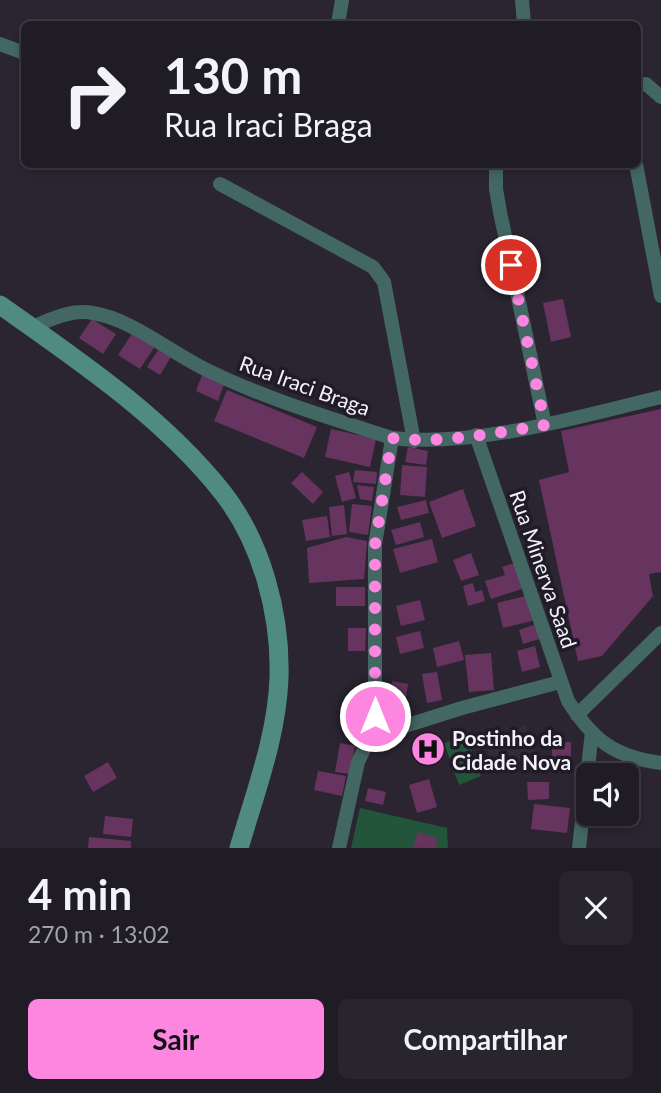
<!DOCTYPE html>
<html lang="pt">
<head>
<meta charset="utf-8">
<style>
	:root { --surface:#201c25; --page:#28252d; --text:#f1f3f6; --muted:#a2a1a7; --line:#3d3a42; --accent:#fd86e1 }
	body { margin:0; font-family:Lato,sans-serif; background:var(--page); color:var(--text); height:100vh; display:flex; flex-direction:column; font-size:26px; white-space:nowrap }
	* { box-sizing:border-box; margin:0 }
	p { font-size:23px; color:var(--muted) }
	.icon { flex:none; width:38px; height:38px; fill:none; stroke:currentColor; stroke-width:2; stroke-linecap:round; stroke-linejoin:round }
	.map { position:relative; height:848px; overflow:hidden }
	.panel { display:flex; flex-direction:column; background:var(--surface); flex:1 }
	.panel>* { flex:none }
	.banner { position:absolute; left:21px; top:21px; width:620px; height:147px; border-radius:10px; box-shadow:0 4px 10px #0003,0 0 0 2px var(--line); background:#201c25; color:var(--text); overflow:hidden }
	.tools { position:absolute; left:576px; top:763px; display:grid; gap:14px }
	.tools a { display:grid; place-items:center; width:63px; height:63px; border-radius:10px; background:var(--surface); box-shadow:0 4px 10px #0003,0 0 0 2px var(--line); font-size:35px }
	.pin { position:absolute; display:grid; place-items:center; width:60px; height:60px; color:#fff; margin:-30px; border:4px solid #fff; border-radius:50%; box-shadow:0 2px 7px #0007 }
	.me { position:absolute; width:77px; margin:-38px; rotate:0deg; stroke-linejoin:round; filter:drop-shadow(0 0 5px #0008) }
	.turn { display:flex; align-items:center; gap:24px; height:147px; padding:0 28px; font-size:32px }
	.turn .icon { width:91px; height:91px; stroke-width:2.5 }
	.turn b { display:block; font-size:49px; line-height:60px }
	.round { display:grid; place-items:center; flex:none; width:74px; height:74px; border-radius:10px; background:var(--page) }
	.headline { display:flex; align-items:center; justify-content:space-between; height:119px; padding:0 28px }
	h1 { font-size:42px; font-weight:700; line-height:52px }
	.action { display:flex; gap:14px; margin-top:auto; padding:14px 28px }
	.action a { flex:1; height:80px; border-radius:10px; background:var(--accent); color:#111; font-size:28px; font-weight:700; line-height:80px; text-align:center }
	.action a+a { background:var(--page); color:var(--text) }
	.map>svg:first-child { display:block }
	.education { fill:#372a38 }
	.green { fill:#225539 }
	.building { fill:#67345f }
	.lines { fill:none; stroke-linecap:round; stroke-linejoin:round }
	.minor { stroke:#436762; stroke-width:14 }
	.secondary { stroke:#4f8b82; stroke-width:19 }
	.route { stroke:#fd86e1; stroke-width:12; stroke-dasharray:0 21.6 }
	.labels { text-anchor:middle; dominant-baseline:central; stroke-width:7; stroke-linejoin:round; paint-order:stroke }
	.street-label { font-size:21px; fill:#f4f1fa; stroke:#201c27 }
	.poi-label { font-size:21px; font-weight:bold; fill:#f4f1fa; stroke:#201c27; text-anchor:start }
</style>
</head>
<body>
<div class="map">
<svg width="661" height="848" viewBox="0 0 661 848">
	<rect width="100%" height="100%" fill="#2a2531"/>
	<path class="education" d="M 525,725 L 539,761 L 502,775 L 497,763 L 492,765 L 486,746 L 494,743 L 490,732 L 502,728 L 504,733 Z"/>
	<path class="green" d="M 466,735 L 481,776 L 459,785 L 444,743 Z
		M 360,808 L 447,828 L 448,848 L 351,848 Z"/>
	<path class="building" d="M 563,299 L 571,337 L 551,342 L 543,303 Z
		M 92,319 L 116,334 L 103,354 L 79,338 Z
		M 133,332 L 155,346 L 140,369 L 118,355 Z
		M 158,350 L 171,357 L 160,375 L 147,367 Z
		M 202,375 L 224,384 L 218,401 L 196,391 Z
		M 227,390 L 317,427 L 304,458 L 214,421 Z
		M 661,409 L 661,572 L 649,574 L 653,596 L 602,656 L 578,661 L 539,480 L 569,472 L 561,431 Z
		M 331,429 L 376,439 L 370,467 L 325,457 Z
		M 408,447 L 428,451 L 426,465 L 405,462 Z
		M 402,465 L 427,467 L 425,497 L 400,495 Z
		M 355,470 L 377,472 L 376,484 L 353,482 Z
		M 302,472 L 323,492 L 313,504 L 291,483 Z
		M 349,472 L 356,498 L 342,502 L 335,476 Z
		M 357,485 L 374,487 L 372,501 L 360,499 Z
		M 463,489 L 476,526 L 442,538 L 429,502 Z
		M 426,500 L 429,513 L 401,520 L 397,507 Z
		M 352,504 L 372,506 L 368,535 L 349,532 Z
		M 344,505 L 347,534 L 332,536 L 329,507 Z
		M 327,516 L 330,537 L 306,541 L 302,520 Z
		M 420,522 L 424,537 L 396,545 L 391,530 Z
		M 346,537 L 367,541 L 364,579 L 309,583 L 307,548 Z
		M 432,539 L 438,562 L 400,573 L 393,549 Z
		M 471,553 L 479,575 L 461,581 L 453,560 Z
		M 517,562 L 525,588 L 491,599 L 485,581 L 505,575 L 502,567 Z
		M 473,583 L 475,592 L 482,590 L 485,601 L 468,606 L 463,586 Z
		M 336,587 L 365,587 L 365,606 L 336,606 Z
		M 530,595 L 536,620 L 503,628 L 497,603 Z
		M 420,600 L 425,620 L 401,626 L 396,606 Z
		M 539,623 L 543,638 L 523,644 L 519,630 Z
		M 348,628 L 366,628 L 365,651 L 348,651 Z
		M 420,631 L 424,648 L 400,654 L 396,637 Z
		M 459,641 L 464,660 L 437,667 L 433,648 Z
		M 535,646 L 540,667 L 522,672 L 517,651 Z
		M 491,653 L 494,690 L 469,692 L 465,655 Z
		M 437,672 L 442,700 L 427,703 L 422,674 Z
		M 392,681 L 408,684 L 404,709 L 389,707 Z
		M 346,696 L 362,699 L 358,720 L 342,718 Z
		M 571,742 L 571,763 L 552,763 L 552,743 Z
		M 340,743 L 355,746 L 350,774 L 335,772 Z
		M 108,762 L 117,778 L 93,792 L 84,776 Z
		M 318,771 L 346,776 L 342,796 L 314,790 Z
		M 429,779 L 437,807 L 417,813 L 409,785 Z
		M 527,782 L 549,782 L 549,799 L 528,800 Z
		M 368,788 L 386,792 L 383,805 L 365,801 Z
		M 534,804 L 570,808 L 567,833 L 531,829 Z
		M 105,816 L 133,819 L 131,837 L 103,834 Z
		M 418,832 L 438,839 L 435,848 L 413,847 Z
		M 89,837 L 131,841 L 131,848 L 88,848 Z"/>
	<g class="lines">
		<path class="minor" d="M 522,0 L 524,24
			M 338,24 L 342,0
			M 0,44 L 24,53
			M 637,85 L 646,84 L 661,97
			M 496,164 L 496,189 L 500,212 L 545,425
			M 636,164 L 661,296
			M 220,184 L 373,267 L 384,282 L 414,441
			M 32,327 C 52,319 71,309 93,313 C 132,319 171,353 207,370 C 266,399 330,418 392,438 C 474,448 581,416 661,397
			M 476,435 L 568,701 C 593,740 614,757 661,763
			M 577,715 L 661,633
			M 370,737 L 462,708 L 560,682
			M 339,848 L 358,762 L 370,737 L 375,716 L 375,545 L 392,438
			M 579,848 L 592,732"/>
		<path class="secondary" d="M 0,305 C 78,360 163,417 223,493 C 262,543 281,615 279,678 C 277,736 255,793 239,848"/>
	</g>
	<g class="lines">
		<path class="route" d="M 375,716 L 375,545 L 392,438 C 442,444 495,433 545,425 L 511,265"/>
	</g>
	<defs>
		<g id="hospital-disc" transform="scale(1.75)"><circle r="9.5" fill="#fd86e1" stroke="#201c27"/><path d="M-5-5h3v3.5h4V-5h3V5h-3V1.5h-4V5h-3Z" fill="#111"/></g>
	</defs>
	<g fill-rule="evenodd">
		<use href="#hospital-disc" x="428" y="749"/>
	</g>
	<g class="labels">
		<g class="street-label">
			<text transform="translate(305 385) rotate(20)">Rua Iraci Braga</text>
			<text transform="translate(544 569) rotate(71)">Rua Minerva Saad</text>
		</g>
		<g class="poi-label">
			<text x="452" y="737">Postinho da<tspan x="452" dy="24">Cidade Nova</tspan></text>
		</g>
	</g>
</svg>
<div class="tools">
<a><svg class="icon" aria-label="sound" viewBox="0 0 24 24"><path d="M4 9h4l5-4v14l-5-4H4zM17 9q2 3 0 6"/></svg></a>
</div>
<div class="pin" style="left:511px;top:265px;background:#d93025"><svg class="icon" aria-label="arrive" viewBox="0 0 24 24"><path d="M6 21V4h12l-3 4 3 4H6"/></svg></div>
<svg class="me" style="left:375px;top:716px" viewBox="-20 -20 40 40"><circle r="17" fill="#fd86e1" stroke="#fff" stroke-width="3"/><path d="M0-11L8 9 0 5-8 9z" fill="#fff"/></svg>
<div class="banner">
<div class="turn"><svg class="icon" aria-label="right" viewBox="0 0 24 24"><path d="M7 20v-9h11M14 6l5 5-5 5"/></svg><div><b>130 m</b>Rua Iraci Braga</div></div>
</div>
</div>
<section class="panel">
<div class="headline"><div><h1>4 min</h1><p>270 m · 13:02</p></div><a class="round"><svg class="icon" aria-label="close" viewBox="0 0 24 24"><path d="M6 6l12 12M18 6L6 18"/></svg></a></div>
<div class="action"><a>Sair</a><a>Compartilhar</a></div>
</section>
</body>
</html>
